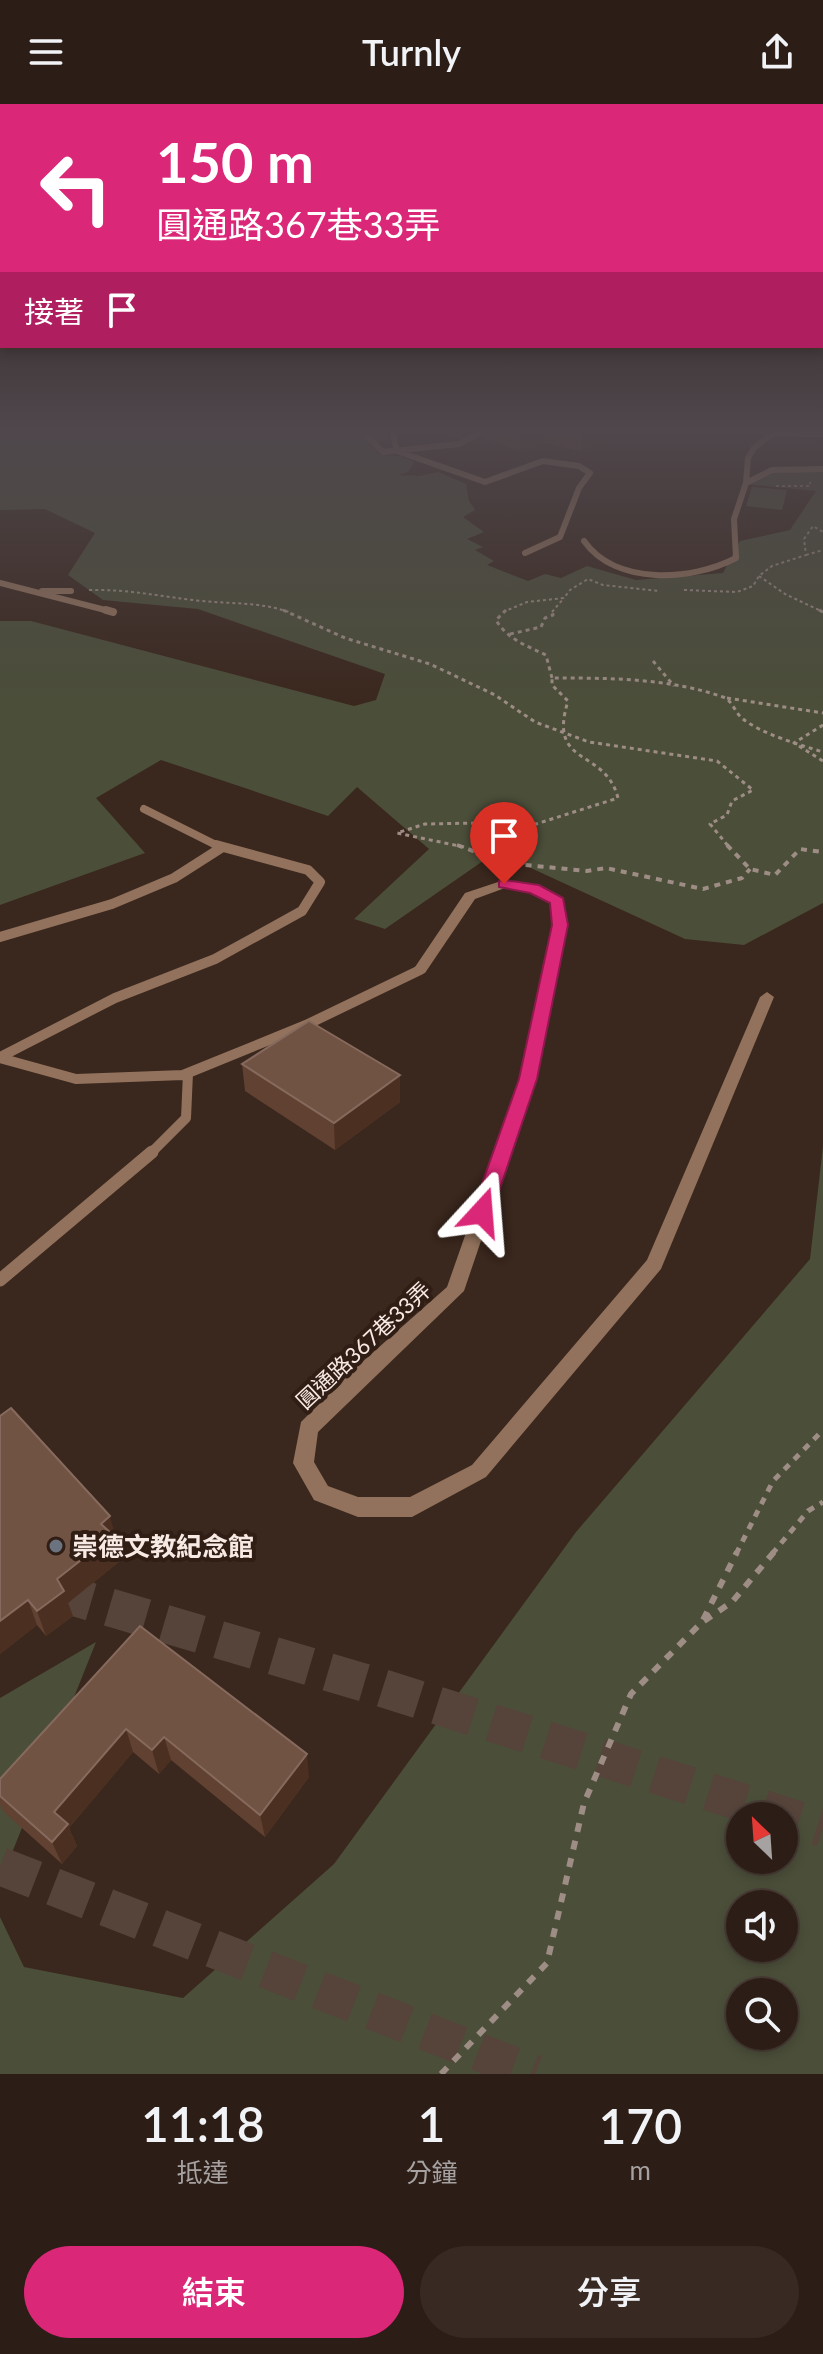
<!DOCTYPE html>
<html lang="zh-TW">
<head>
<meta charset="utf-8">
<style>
	:root { --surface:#2c1d16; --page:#382a23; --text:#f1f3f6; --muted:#a6a2a1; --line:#483b35; --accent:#db2777 }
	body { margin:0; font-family:Lato,"Noto Sans TC",sans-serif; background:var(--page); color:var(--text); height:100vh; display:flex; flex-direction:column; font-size:30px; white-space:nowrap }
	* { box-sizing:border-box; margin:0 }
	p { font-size:26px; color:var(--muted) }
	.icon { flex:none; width:44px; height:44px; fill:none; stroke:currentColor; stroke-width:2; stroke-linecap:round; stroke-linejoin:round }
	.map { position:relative; height:1970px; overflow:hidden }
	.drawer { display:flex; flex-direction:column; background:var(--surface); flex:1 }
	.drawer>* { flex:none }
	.guide { position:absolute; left:0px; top:0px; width:824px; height:244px; box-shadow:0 4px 12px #0003,0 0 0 2px var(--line); background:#db2777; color:#fff; overflow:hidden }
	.needle { width:52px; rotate:335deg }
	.fabs { position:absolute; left:726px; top:1698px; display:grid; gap:16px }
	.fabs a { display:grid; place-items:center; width:72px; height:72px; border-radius:50%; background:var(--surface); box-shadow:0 4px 12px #0003,0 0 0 2px var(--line); font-size:40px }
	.pin { position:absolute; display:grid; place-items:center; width:68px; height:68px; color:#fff; margin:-82px -34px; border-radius:50% 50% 50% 0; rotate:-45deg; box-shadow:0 0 8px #0007 }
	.pin .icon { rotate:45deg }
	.me { position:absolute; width:88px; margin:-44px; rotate:19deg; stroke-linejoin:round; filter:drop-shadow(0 0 6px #0008) }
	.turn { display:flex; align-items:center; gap:28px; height:168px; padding:0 24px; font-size:36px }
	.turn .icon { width:104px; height:104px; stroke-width:2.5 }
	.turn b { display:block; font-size:56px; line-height:68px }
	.then { display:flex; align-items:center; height:76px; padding:0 24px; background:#0003; gap:16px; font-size:30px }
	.eta { display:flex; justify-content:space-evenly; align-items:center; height:136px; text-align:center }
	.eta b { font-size:48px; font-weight:600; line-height:56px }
	.action { display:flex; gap:16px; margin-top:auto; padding:16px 24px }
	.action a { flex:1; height:92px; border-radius:48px; background:var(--accent); color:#fff; font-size:32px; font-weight:600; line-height:92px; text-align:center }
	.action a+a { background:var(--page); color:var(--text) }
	header { display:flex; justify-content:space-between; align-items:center; height:104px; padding:0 24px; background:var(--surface); font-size:36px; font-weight:600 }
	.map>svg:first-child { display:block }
	.green { fill:#4b4e39; fill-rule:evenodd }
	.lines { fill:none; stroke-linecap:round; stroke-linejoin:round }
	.motorway-tunnel { stroke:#56443b; stroke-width:38; stroke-dasharray:38 19; stroke-linecap:butt }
	.path-far4 { stroke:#9d8d85; stroke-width:2; stroke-dasharray:3 3; stroke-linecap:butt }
	.path-far3 { stroke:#9d8d85; stroke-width:3; stroke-dasharray:4 4; stroke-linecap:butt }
	.path-far2 { stroke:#9d8d85; stroke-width:4; stroke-dasharray:6 6; stroke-linecap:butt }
	.path-far1 { stroke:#9d8d85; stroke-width:5; stroke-dasharray:7 7; stroke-linecap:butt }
	.path { stroke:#9d8d85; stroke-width:6; stroke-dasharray:9 9; stroke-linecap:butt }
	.service-far3 { stroke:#92725c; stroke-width:6 }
	.service-far2 { stroke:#92725c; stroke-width:8 }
	.service-far1 { stroke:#92725c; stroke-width:10 }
	.service { stroke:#92725c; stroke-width:13 }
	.minor { fill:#92725c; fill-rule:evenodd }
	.wall { fill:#614131 }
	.shaded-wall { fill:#4b2f21 }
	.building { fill:#715344; stroke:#866a5d; stroke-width:2 }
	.route { fill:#db2777; stroke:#8e194d; stroke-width:2 }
	.worship-dot { fill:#6b7280; stroke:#301d14; stroke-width:3 }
	.labels { text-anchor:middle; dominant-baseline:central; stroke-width:8; stroke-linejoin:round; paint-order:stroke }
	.street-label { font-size:22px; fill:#f7e9e3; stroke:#301d14 }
	.near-poi-label { font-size:26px; font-weight:bold; fill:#f7e9e3; stroke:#301d14; text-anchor:start }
</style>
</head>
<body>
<header><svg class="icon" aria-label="menu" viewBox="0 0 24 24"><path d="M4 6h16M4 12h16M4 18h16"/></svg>Turnly<svg class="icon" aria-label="share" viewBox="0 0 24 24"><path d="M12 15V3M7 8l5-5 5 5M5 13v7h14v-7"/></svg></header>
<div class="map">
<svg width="823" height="1970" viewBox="0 0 823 1970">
	<rect width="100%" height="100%" fill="#3a271d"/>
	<path class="green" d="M 5,327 L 386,327 L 389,335 L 369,340 L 380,351 L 400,352 L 414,358 L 408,368 L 399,371 L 420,372 L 438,368 L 466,380 L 469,397 L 475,406 L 463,413 L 484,428 L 467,435 L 483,443 L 475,446 L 494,457 L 487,461 L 528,477 L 545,470 L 561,474 L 587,462 L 636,476 L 723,469 L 740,437 L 790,426 L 816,387 L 745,380 C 764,363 797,366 823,365 L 823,799 L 744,841 L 685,835 L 496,748 L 385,825 L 354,815 L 429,745 L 357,683 L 328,712 L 161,656 L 96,694 L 145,749 L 0,801 L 0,517 L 31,517 L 354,602 L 376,596 L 385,570 L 198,505 L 103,496 L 68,471 L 95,429 L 45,405 L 0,406 L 0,331 Z
		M 752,383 L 787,386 L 782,406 L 746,402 Z
		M 823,1042 L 823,1970 L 0,1970 L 0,1813 L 24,1863 L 183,1894 L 334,1760 L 576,1428 L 810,1155 ZM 740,1712 L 784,1712 L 784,1756 L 740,1756 ZM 784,1800 L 784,1844 L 740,1844 L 740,1800 ZM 784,1888 L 784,1932 L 740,1932 L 740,1888 Z
		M 96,1538 L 0,1779 L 0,1594 Z"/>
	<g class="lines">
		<path class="motorway-tunnel" d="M 0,1471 L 379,1583 L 823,1724
			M 0,1762 L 535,1970"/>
		<path class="path-far4" d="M 776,382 L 810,382 L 810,378
			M 806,451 L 823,446
			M 759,472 L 785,490 L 823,508
			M 89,486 C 130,485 162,493 202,497 C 232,500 260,498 289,508
			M 684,486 L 737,488 L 753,482 L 759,472 L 772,462 L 806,451 L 804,435 L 813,422 L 823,428
			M 503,508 L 527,498 L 564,494 L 570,486 L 588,475 L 603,481 L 659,487
			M 552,508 L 564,494"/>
		<path class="path-far3" d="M 283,506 L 345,534 L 430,560 L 495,591 L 535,618 L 589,638 L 717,657 L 753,686 L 732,697 L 727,711 L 710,720 L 729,743
			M 506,506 L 496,516 C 507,535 527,542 546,551 L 552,574
			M 819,506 L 823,508
			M 510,530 L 541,523 L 545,514 L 553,511 L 552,506
			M 653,557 L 674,582
			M 727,594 L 823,609
			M 823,621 L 794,639 L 823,657
			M 464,743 L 397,729 L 425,720 L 478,719 L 499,714 L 536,720 L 618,694 C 605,643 547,664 568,597 L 552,581 L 552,574 C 608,574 669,574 723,593 C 733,597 735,609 743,615 C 762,630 800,641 823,648"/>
		<path class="path-far2" d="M 457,741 L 505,759 L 587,767 L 606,764 L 703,785 L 742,774 L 750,765
			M 727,741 L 750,765 L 775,771 L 800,745 L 823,748"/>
		<path class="path-far1" d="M 736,1450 L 773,1377 L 823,1326
			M 772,1450 L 808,1407 L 823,1398"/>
		<path class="path" d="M 704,1517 L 732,1498 L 774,1448
			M 441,1970 L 547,1859 L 584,1699 L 631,1590 L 702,1518 L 737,1448"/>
		<path class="service-far3" d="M 362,327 L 383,348 L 459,340 L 483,327
			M 392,327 L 397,347
			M 773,329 L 823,330
			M 397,347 L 485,378 L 543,357 L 579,362 L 590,369 L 579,384 L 560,433 L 525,449
			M 746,379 L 772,366 L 823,365
			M 584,437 C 616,482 692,477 736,454 L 734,415 L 746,379 L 748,354 L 754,344 L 773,329 L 761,327
			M 0,479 L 113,508
			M 42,487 L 71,487"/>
		<path class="service-far2" d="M 106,506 L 113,508
			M 144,705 L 220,743"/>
		<path class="service-far1" d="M 0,833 L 112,800 L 174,774 L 221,744
			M 0,953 L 115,894 L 215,855 L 302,807 L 320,778 L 308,766 L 216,741
			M 0,954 L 76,975 L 183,971 L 306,921 L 420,866
			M 150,1050 L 186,1014 L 188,969"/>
		<path class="service" d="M 0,1176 L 152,1048"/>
		<path class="minor" d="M 504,776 L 539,782 L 564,797 L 567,821 L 536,975 L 464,1187 L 318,1328 L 314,1358 L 328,1382 L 358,1393 L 410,1393 L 472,1361 L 647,1156 L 760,893 L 767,888 L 774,893 L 661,1165 L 486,1373 L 412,1413 L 358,1413 L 314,1396 L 293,1359 L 301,1318 L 352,1267 L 447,1183 L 520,975 L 553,821 L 550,799 L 530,788 L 505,784 L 475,795 L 425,869 L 420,870 L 413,866 L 465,789 Z"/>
	</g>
	<path class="wall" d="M 431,327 L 468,327 L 456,332 Z
		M 482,327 L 610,327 L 609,337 L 581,347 L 544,339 L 519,347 L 482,334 Z
		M 242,960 L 400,998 L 335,1046 L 245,987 Z
		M 0,1312 L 117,1438 L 115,1439 L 120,1457 L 68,1499 L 73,1512 L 46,1532 L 37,1521 L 0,1550 Z
		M 140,1522 L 309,1673 L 265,1733 L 171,1656 L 159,1670 L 133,1648 L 69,1724 L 77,1742 L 62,1760 L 3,1707 L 0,1701 L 0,1675 Z"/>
	<path class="shaded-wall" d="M 456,327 L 468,327 L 456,332 Z
		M 520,327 L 545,327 L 544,339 L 519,347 Z
		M 582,327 L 610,327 L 609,337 L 581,347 Z
		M 400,971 L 400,998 L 335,1046 L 334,1019 Z
		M 110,1412 L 117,1438 L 115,1439 L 120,1457 L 68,1499 L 73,1512 L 46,1532 L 37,1507 L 57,1475 L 101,1420 Z
		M 28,1496 L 37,1521 L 0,1550 L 0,1517 Z
		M 126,1625 L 133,1648 L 69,1724 L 77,1742 L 62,1760 L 52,1738 L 54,1708 Z
		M 164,1633 L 171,1656 L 159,1670 L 152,1646 Z
		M 307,1650 L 309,1673 L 265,1733 L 260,1711 Z"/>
	<path class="building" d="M 309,917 L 400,971 L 334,1019 L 242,960 Z
		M 11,1304 L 110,1412 L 101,1420 L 113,1431 L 57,1475 L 64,1487 L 37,1507 L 28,1496 L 0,1517 L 0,1312 Z
		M 140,1522 L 307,1650 L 260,1711 L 164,1633 L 152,1646 L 126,1625 L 54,1708 L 68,1720 L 52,1738 L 0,1692 L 0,1675 Z"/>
	<linearGradient id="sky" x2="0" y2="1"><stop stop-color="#201510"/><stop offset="0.54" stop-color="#4f474c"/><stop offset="1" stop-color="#4f474c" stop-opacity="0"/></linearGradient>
	<rect width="823" height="603" fill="url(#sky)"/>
	<path class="route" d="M 504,776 L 539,781 L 563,794 L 568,821 L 537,975 L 492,1108 L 489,1113 L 475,1113 L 472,1108 L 519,975 L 552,821 L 550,799 L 530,789 L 499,783 L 499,777 Z"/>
	<circle class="worship-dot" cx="56" cy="1442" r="8"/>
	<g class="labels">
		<g class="street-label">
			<text transform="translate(363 1241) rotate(-43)">圓通路367巷33弄</text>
		</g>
		<g class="near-poi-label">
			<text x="72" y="1442">崇德文教紀念館</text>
		</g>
	</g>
</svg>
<div class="fabs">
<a><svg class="needle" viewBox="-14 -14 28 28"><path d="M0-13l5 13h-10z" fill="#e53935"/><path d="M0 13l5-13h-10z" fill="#a6a2a1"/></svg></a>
<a><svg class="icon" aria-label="sound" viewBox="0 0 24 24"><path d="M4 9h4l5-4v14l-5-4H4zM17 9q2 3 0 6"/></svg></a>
<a><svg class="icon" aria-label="search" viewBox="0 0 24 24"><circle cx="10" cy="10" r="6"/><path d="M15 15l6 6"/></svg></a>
</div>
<div class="pin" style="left:504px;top:780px;background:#d93025"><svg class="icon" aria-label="arrive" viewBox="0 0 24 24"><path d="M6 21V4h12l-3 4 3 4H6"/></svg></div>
<svg class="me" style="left:482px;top:1108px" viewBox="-20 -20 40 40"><path d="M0-17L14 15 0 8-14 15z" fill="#db2777" stroke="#fff" stroke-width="4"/></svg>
<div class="guide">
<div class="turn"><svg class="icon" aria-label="left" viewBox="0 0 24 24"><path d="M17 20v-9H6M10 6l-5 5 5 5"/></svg><div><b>150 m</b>圓通路367巷33弄</div></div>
<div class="then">接著<svg class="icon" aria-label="arrive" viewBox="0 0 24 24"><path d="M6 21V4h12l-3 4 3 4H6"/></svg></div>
</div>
</div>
<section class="drawer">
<div class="eta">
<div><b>11:18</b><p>抵達</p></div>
<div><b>1</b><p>分鐘</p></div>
<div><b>170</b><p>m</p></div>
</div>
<div class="action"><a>結束</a><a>分享</a></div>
</section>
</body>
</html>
